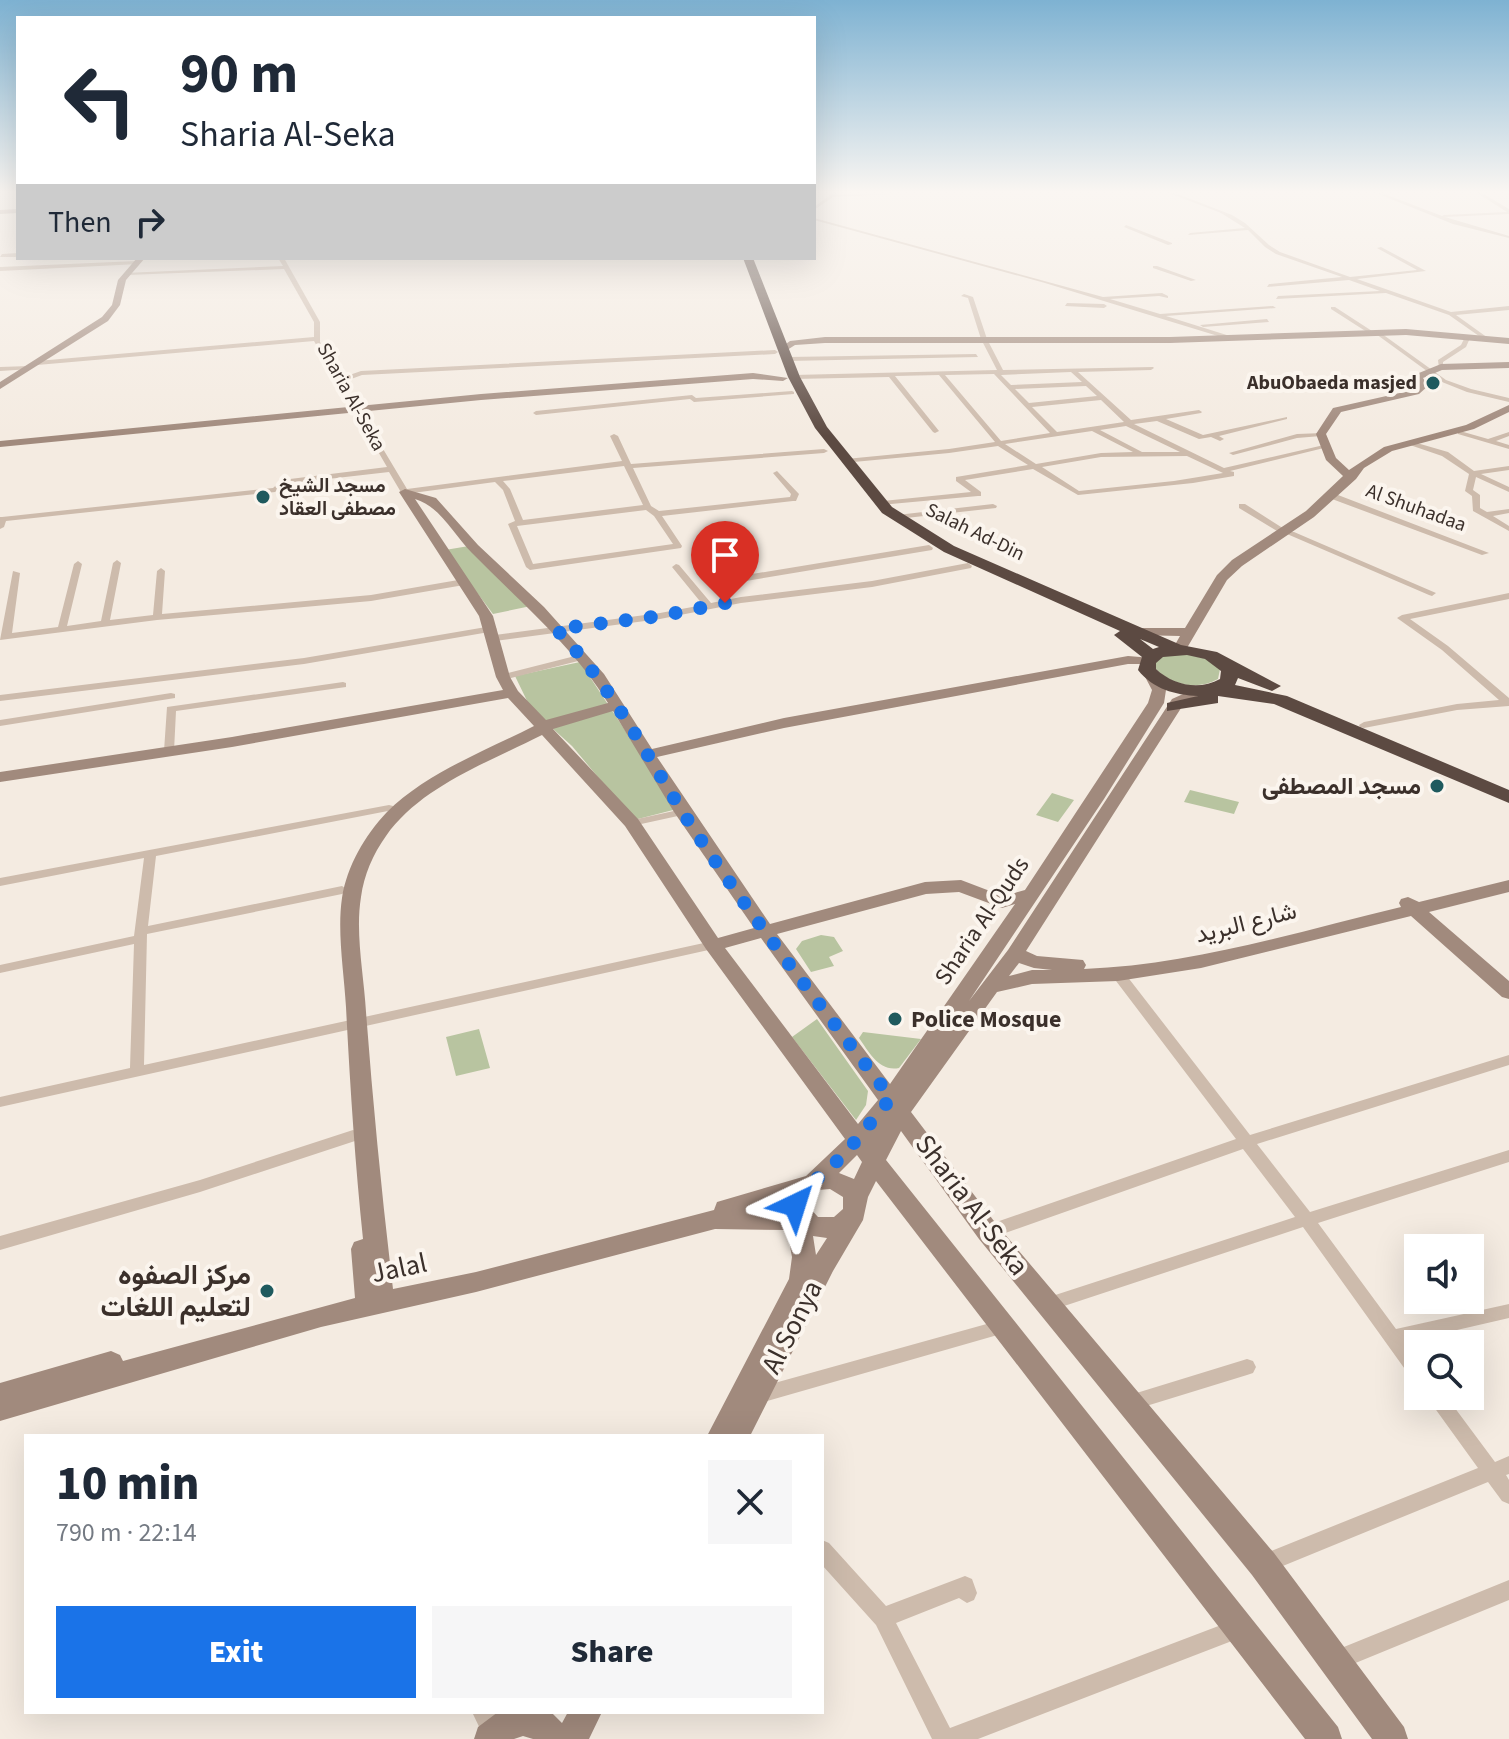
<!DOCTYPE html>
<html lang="en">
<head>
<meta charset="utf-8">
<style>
	:root { --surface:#fff; --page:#f6f6f7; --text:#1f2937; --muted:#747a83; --accent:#1a73e8 }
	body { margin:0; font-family:"Source Sans 3",Vazirmatn,sans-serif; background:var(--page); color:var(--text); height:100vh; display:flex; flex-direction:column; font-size:30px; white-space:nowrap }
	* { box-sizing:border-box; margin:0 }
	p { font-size:26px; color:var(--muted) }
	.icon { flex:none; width:44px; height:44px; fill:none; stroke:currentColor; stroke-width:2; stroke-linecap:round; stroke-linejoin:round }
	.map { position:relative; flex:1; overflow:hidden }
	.side { position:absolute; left:24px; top:1434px; width:800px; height:280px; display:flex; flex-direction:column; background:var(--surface); border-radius:0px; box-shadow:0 8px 32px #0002 }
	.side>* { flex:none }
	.banner { position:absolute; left:16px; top:16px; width:800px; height:244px; border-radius:0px; box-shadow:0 8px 32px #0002; background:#fff; color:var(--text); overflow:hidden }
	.buttons { position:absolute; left:1404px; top:1234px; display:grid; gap:16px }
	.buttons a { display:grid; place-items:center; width:80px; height:80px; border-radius:0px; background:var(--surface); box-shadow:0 8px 32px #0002; font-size:40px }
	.pin { position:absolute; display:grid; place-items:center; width:68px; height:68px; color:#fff; margin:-82px -34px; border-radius:50% 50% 50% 0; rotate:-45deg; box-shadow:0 0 8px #0007 }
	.pin .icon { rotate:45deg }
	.me { position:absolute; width:88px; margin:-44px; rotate:41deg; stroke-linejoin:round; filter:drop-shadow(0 0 6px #0008) }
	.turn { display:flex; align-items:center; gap:28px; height:168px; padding:0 32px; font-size:36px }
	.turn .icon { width:104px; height:104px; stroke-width:2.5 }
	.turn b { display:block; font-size:56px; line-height:68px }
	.then { display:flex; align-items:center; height:76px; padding:0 32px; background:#0003; gap:16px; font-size:30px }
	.round { display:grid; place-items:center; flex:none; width:84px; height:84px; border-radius:0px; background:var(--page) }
	.head { display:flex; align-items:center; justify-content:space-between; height:136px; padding:0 32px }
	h1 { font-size:48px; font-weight:800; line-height:60px }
	.action { display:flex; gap:16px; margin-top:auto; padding:16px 32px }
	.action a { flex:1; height:92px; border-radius:0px; background:var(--accent); color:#fff; font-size:32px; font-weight:800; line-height:92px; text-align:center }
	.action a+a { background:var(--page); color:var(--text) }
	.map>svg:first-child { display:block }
	.green { fill:#b8c4a0 }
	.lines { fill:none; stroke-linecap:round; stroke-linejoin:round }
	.street { fill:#cdbbac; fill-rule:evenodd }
	.secondary { fill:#a18a7d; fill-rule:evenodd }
	.highway { fill:#5c4a42; fill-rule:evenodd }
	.route { stroke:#1a73e8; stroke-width:14; stroke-dasharray:0 25.2 }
	.poi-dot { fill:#1f5a5e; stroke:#fbf5ee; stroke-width:3 }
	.labels { text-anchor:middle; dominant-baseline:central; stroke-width:8; stroke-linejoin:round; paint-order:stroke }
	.far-poi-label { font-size:20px; font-weight:bold; fill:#3b302b; stroke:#fbf5ee; text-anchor:end }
	.far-street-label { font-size:20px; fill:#3b302b; stroke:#fbf5ee }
	.poi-label { font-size:24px; font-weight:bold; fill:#3b302b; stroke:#fbf5ee; text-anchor:end }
	.street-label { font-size:24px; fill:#3b302b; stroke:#fbf5ee }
	.near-street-label { font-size:28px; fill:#3b302b; stroke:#fbf5ee }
	.near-poi-label { font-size:28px; font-weight:bold; fill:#3b302b; stroke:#fbf5ee; text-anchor:end }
</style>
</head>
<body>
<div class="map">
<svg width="1509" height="1739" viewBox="0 0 1509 1739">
	<rect width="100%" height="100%" fill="#f4ebe1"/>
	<path class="green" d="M 469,546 L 531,606 L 493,614 L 445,550 Z
		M 1186,654 L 1207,659 L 1220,669 L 1218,679 C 1197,691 1170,685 1154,667 L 1155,663 L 1165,655 Z
		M 580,662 L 677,809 L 634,820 L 572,746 L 531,709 L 515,676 Z
		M 1190,790 L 1239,802 L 1234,814 L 1184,802 Z
		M 1052,793 L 1074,800 L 1058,822 L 1036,815 Z
		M 821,935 L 834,937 L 843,951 L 829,957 L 834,966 L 811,972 L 796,949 L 802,941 Z
		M 817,1019 L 868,1091 L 866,1105 L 856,1120 L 792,1037 Z
		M 479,1029 L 490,1068 L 456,1076 L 446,1037 Z
		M 863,1032 L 921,1039 L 899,1068 C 879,1072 869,1052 859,1038 Z"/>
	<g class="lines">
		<path class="street" d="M 833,193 L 838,193 L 837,195 L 910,193 L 833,197 L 814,210 L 814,207 Z
			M 1169,193 L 1175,193 L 1232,215 L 1245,223 L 1269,245 L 1280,252 L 1350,277 L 1417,270 L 1377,248 L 1381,247 L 1426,271 L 1357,279 L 1451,312 L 1509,306 L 1509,310 L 1456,315 L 1488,338 L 1486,341 L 1449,315 L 1386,293 L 1276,299 L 1278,296 L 1380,291 L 1349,280 L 1267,287 L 1269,284 L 1342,277 L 1276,254 L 1265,247 L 1248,230 L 1188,235 L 1190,233 L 1245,228 L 1221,213 Z
			M 1376,193 L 1382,193 L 1442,216 L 1444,215 L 1507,212 L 1477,193 L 1482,193 L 1509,209 L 1509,214 L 1445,217 L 1509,236 L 1509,238 L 1453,224 Z
			M 814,218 L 1103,297 L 1162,293 L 1168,296 L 1168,298 L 1159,296 L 1110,299 L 1160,314 L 1273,306 L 1276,308 L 1166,316 L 1233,337 L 1231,340 L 1045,283 L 814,220 Z
			M 1126,225 L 1172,243 L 1172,244 L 1168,245 L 1124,227 Z
			M 18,253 L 18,257 L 0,257 L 2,254 Z
			M 278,258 L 284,258 L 320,322 L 320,342 L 341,378 L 361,371 L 775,350 L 778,352 L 775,354 L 362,375 L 343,382 L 407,489 L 622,461 L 610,436 L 614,434 L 618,436 L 631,464 L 824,449 L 828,451 L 824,453 L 633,468 L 651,506 L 659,511 L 790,497 L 791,494 L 773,473 L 777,471 L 799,494 L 796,501 L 793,501 L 662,516 L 682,546 L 681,548 L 530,570 L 526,567 L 508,524 L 515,521 L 503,490 L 495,482 L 405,494 L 402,494 L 389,472 L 284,484 L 275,492 L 6,521 L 4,527 L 0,529 L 0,517 L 2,517 L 273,488 L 282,480 L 387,467 L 314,341 L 37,365 L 34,363 L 37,361 L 314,337 L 314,322 L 284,269 L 127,275 L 124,273 L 283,266 ZM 624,466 L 643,505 L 523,520 L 510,489 L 503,481 ZM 646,510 L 654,516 L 673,544 L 533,564 L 517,526 Z
			M 137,261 L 139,264 L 0,271 L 0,267 Z
			M 1153,266 L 1157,266 L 1196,280 L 1191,281 L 1153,268 Z
			M 964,294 L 973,297 L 987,339 L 1003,370 L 1153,367 L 1154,368 L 1151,370 L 1078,372 L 1131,420 L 1199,410 L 1202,412 L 1201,413 L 1166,419 L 1203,435 L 1287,417 L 1287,419 L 1219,436 L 1224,439 L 1220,441 L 1211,437 L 1199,439 L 1157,421 L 1134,424 L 1224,468 L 1324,445 L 1328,447 L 1230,471 L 1234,472 L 1234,476 L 1193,483 L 1078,495 L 1033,469 L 965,480 L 981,492 L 981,496 L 978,496 L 880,505 L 880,501 L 883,501 L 971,492 L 956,481 L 956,477 L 1028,465 L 998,446 L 949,453 L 843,463 L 842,461 L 846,459 L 949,449 L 995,442 L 939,375 L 895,376 L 939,431 L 935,433 L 933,432 L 889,377 L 794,379 L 791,377 L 794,375 L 997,370 L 981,339 L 968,298 L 961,296 ZM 1071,372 L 1082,382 L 1011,385 L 1001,375 ZM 994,374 L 1050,433 L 1001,441 L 945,375 ZM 1086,386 L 1097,396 L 1029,403 L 1015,389 ZM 1101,400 L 1124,422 L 1057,432 L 1032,407 ZM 1126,426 L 1180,452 L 1142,452 L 1100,430 ZM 1092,431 L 1133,452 L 1101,453 L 1036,464 L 1005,444 ZM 1187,456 L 1223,473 L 1174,481 L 1079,491 L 1042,467 L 1101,457 Z
			M 1067,303 L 1104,304 L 1107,306 L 1104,308 L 1065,306 Z
			M 1331,307 L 1335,307 L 1375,333 L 1370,334 L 1331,309 Z
			M 1267,319 L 1269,322 L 1203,327 L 1200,325 Z
			M 1378,331 L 1446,380 L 1471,389 L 1509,398 L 1509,402 L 1467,392 L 1442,382 L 1376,334 Z
			M 1465,337 L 1470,338 L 1466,347 L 1443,362 L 1443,368 L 1439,368 L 1438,360 L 1461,345 Z
			M 976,354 L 978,357 L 788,361 L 785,359 L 788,357 Z
			M 29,366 L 32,368 L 31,369 L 0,371 L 0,367 Z
			M 792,391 L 794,392 L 794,394 L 694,402 L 690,399 L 536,415 L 533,413 L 536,411 L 692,395 L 696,398 Z
			M 1460,431 L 1488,439 L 1509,432 L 1509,436 L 1496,441 L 1509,445 L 1509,449 L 1458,434 L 1458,432 Z
			M 1323,433 L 1325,434 L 1321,436 L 1297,438 L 1233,455 L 1229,453 L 1297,434 Z
			M 1410,441 L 1448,452 L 1474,471 L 1509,466 L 1509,470 L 1481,474 L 1509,487 L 1509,492 L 1476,477 L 1473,490 L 1480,495 L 1480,508 L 1487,512 L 1509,509 L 1509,513 L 1493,516 L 1509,526 L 1509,531 L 1473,511 L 1472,496 L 1465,491 L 1469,474 L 1442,456 L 1410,445 Z
			M 1332,495 L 1338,495 L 1489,553 L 1482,555 L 1332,499 Z
			M 993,504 L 997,506 L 996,508 L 897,519 L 893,517 L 897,515 Z
			M 1239,504 L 1245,504 L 1289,532 L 1294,532 L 1436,593 L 1432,596 L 1429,595 L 1287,534 L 1282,534 L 1239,508 Z
			M 929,545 L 933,548 L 932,550 L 746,581 L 718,571 L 722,568 L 746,575 Z
			M 117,560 L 121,563 L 110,620 L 153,615 L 157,571 L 161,568 L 165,571 L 162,614 L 371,595 L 464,579 L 468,582 L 464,585 L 371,601 L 157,620 L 0,640 L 13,571 L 20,573 L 12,633 L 58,627 L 74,564 L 78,561 L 82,564 L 67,626 L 101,621 L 113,563 Z
			M 968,563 L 972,566 L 971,568 L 872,587 L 741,603 L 660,619 L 495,641 L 490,638 L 495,635 L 660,613 L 703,605 L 672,567 L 676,564 L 679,565 L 711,603 L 741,597 L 872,581 Z
			M 1509,593 L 1509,599 L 1410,619 L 1448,646 L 1509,698 L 1509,706 L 1457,710 L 1364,728 L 1360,727 L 1359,725 L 1364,722 L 1457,704 L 1499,700 L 1442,650 L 1397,618 L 1402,615 Z
			M 492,626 L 497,629 L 495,631 L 304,664 L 0,701 L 0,695 L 304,658 Z
			M 583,654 L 588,657 L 586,659 L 503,680 L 498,677 L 500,675 Z
			M 343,682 L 346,683 L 346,687 L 176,711 L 174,751 L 169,754 L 164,751 L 167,707 Z
			M 171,693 L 175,694 L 175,698 L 0,726 L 0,720 Z
			M 389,805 L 393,806 L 395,808 L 393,810 L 156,856 L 148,926 L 342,886 L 348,890 L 342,894 L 147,934 L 144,1065 L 713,941 L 719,945 L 713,949 L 0,1107 L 0,1097 L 130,1068 L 134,944 L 0,973 L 0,965 L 134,936 L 144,858 L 0,886 L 0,878 Z
			M 683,809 L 687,810 L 689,812 L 687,814 L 632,826 L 626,823 L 628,821 Z
			M 1118,970 L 1123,971 L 1250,1135 L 1509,1055 L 1509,1065 L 1257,1144 L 1310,1212 L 1509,1150 L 1509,1162 L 1318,1223 L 1396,1329 L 1509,1304 L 1509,1318 L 1405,1342 L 1418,1359 L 1418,1381 L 1412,1379 L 1303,1227 L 1049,1311 L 1043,1309 L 1041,1304 L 1043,1299 L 1295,1217 L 1243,1149 L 994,1237 L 988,1239 L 982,1237 L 980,1232 L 982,1227 L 1236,1139 L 1113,977 L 1111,974 L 1113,971 Z
			M 353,1130 L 358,1132 L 361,1136 L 358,1140 L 200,1192 L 0,1250 L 0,1236 L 200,1180 Z
			M 1001,1320 L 1007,1322 L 1010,1327 L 1007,1332 L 1001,1334 L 760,1403 L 754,1401 L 751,1395 L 754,1389 L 760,1387 Z
			M 1247,1359 L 1253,1361 L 1256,1367 L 1253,1373 L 1247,1375 L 1130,1411 L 1124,1409 L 1121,1403 L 1124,1397 L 1130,1395 Z
			M 1426,1396 L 1446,1396 L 1495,1462 L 1509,1456 L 1509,1474 L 1506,1475 L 1509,1480 L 1509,1504 L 1502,1501 L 1488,1482 L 1263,1574 L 1256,1571 L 1253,1564 L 1256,1557 L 1478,1468 Z
			M 822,1540 L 829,1543 L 886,1606 L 965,1576 L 972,1579 L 977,1593 L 974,1600 L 967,1603 L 959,1598 L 896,1623 L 950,1728 L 1237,1619 L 1244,1622 L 1247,1629 L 1244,1636 L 1237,1639 L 978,1739 L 932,1739 L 876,1625 L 822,1565 Z
			M 1509,1580 L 1509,1600 L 1336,1671 L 1329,1667 L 1325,1660 L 1329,1653 Z
			M 472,1712 L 494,1712 L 505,1734 L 503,1739 L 485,1739 Z"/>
		<path class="secondary" d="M 18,209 L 18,213 L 0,214 L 0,210 Z
			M 137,258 L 145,258 L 126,280 L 120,305 L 108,321 L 0,389 L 0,382 L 102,317 L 112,305 L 118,280 Z
			M 1406,329 L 1509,338 L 1509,344 L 1406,335 L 1170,343 L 825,343 L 795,345 L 784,352 L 779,349 L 790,341 L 825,337 L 1170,337 Z
			M 1509,362 L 1509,368 L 1442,370 L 1423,378 L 1428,386 L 1419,394 L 1341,412 L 1326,434 L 1336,458 L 1349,470 L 1384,447 L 1466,425 L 1509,405 L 1509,412 L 1474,429 L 1392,451 L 1364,468 L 1356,479 L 1314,517 L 1242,566 L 1227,580 L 1184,653 L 1174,653 L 1172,650 L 1180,636 L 1135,635 L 1135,629 L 1140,628 L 1185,628 L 1217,575 L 1232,560 L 1306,511 L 1343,476 L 1326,460 L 1316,434 L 1333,408 L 1413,390 L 1418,385 L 1414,375 L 1441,364 Z
			M 753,373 L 788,378 L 783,381 L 753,379 L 481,400 L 0,447 L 0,441 L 481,394 Z
			M 405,489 L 436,498 L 478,545 L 544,607 L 604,674 L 652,749 L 784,718 L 1128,656 L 1152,658 L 1152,664 L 1128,664 L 784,728 L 657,757 L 770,924 L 925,882 L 961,880 L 1003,896 L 1025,890 L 1148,703 L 1152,690 L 1143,673 L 1150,669 L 1155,670 L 1166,690 L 1164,703 L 1104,799 L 969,1001 L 1008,950 L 1172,699 L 1201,686 L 1208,690 L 1183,705 L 1026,951 L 1037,956 L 1083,960 L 1086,965 L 1084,969 C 1192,965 1297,932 1401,907 L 1399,903 L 1401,899 L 1408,897 L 1419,902 L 1509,880 L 1509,892 L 1429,912 L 1509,981 L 1509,999 L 1502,997 L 1411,916 L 1201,968 L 1118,981 L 1032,984 L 997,992 L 911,1112 L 997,1225 L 1274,1553 L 1404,1727 L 1408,1739 L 1372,1739 L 1252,1575 L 979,1239 L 901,1131 L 886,1160 L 1338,1727 L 1342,1739 L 1305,1739 L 876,1181 L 868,1197 L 863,1220 L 833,1271 L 750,1436 L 707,1436 L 789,1279 L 792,1257 L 787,1230 L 715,1229 L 476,1292 L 321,1327 L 0,1421 L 0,1383 L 111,1351 L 120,1355 L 123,1361 L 355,1298 L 351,1249 L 354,1242 L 363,1239 C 355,1162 350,1085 346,1007 C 344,972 337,932 342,898 C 347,866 365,835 387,812 C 426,773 485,751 534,726 L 508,698 L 232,747 L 0,782 L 0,772 L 232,737 L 503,690 L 496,677 L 479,616 L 399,492 ZM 415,499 C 440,506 454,535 472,553 C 519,601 572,645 608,703 L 546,720 L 518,691 L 510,677 L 493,616 ZM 613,711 L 674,812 L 754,928 L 718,938 L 638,819 L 553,729 ZM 542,735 L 625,826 L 706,949 L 845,1139 L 806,1176 L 717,1202 L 714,1210 L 476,1272 L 393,1289 C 382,1197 373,1105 366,1012 C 364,976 355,933 361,897 C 364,875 373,854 386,836 C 421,786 489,762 542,735 ZM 959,892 L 1002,908 L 1015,904 L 890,1084 L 777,934 L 926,894 ZM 761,938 L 878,1100 L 858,1124 L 725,948 ZM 1019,963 L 1034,968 L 1052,970 L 1032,970 L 1009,976 ZM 857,1155 L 862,1162 L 854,1179 L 839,1173 ZM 830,1189 L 843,1197 L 843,1209 L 834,1217 L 818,1217 L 807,1205 L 810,1195 L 818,1190 ZM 785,1201 L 786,1210 L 758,1209 ZM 813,1236 L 827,1238 L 816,1255 Z
			M 498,1712 L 551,1712 L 562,1723 L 568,1712 L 602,1712 L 589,1739 L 533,1739 L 523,1736 L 514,1739 L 474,1739 L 478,1727 Z"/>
		<path class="highway" d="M 743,258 L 753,258 L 800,377 L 827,427 L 892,507 L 954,546 L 1181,645 L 1217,652 L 1281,686 L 1272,691 L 1238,678 L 1235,685 L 1287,696 L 1509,790 L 1509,803 L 1274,704 L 1218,696 L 1218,703 L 1167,711 L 1167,703 L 1198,696 C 1175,695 1153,689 1138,670 L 1142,657 L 1114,635 L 1120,631 L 944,552 L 882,513 L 815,428 L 788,377 ZM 1140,639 L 1159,647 L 1153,649 ZM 1187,655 L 1205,659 L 1221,671 L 1220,679 C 1199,691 1173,685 1156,669 L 1156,663 L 1163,657 Z"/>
	</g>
	<linearGradient id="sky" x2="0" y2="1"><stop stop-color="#7eb2d2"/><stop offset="0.44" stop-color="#faf6f2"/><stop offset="1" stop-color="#faf6f2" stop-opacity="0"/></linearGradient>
	<rect width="1509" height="436" fill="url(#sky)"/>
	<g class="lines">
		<path class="route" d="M 725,603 L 660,616 L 556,629 C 608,682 641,745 680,808 C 744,909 819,1003 891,1098 C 869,1124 849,1152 823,1174 C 811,1185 797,1187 795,1205"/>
	</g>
	<g class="poi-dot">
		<circle cx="1433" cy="383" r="8"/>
		<circle cx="263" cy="497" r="8"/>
		<circle cx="1437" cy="786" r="8"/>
		<circle cx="895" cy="1019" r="8"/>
		<circle cx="267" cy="1291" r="8"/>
	</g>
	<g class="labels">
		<g class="far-poi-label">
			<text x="1417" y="383">AbuObaeda masjed</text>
			<text x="279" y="486" text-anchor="start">مسجد الشيخ<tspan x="279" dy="23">مصطفى العقاد</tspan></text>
		</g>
		<g class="far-street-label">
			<text transform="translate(351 397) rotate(61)">Sharia Al-Seka</text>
			<text transform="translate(1416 508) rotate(20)">Al Shuhadaa</text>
			<text transform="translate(975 532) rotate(26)">Salah Ad-Din</text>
		</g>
		<g class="poi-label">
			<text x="1421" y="786">مسجد المصطفى</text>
			<text x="911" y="1019" text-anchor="start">Police Mosque</text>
		</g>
		<g class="street-label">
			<text transform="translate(982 921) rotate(-56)">Sharia Al-Quds</text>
			<text transform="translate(1246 923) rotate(-14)">شارع البريد</text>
		</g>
		<g class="near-street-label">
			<text transform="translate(972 1205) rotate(53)">Sharia Al-Seka</text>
			<text transform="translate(399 1268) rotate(-12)">Jalal</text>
			<text transform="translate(792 1327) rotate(-63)">Al Sonya</text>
		</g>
		<g class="near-poi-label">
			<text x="251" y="1275">مركز الصفوه<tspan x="251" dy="32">لتعليم اللغات</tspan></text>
		</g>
	</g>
</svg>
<div class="buttons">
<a><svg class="icon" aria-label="sound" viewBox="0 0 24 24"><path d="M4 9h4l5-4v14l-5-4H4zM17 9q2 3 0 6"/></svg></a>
<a><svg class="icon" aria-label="search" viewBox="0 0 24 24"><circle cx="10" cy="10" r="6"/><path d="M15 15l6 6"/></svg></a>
</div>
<div class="pin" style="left:725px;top:603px;background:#d93025"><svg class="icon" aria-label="arrive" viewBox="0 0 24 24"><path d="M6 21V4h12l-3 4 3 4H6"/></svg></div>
<svg class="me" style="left:795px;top:1205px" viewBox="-20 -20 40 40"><path d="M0-17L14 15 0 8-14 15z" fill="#1a73e8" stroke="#fff" stroke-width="4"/></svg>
<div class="banner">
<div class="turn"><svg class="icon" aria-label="left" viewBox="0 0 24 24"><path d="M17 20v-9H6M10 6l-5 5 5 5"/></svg><div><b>90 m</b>Sharia Al-Seka</div></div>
<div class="then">Then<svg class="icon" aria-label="right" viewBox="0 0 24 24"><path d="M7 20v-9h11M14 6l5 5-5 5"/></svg></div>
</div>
<section class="side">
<div class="head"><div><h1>10 min</h1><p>790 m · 22:14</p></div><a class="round"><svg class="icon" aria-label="close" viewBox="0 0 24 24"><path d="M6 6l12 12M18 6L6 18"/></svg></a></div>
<div class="action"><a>Exit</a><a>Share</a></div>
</section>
</div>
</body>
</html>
